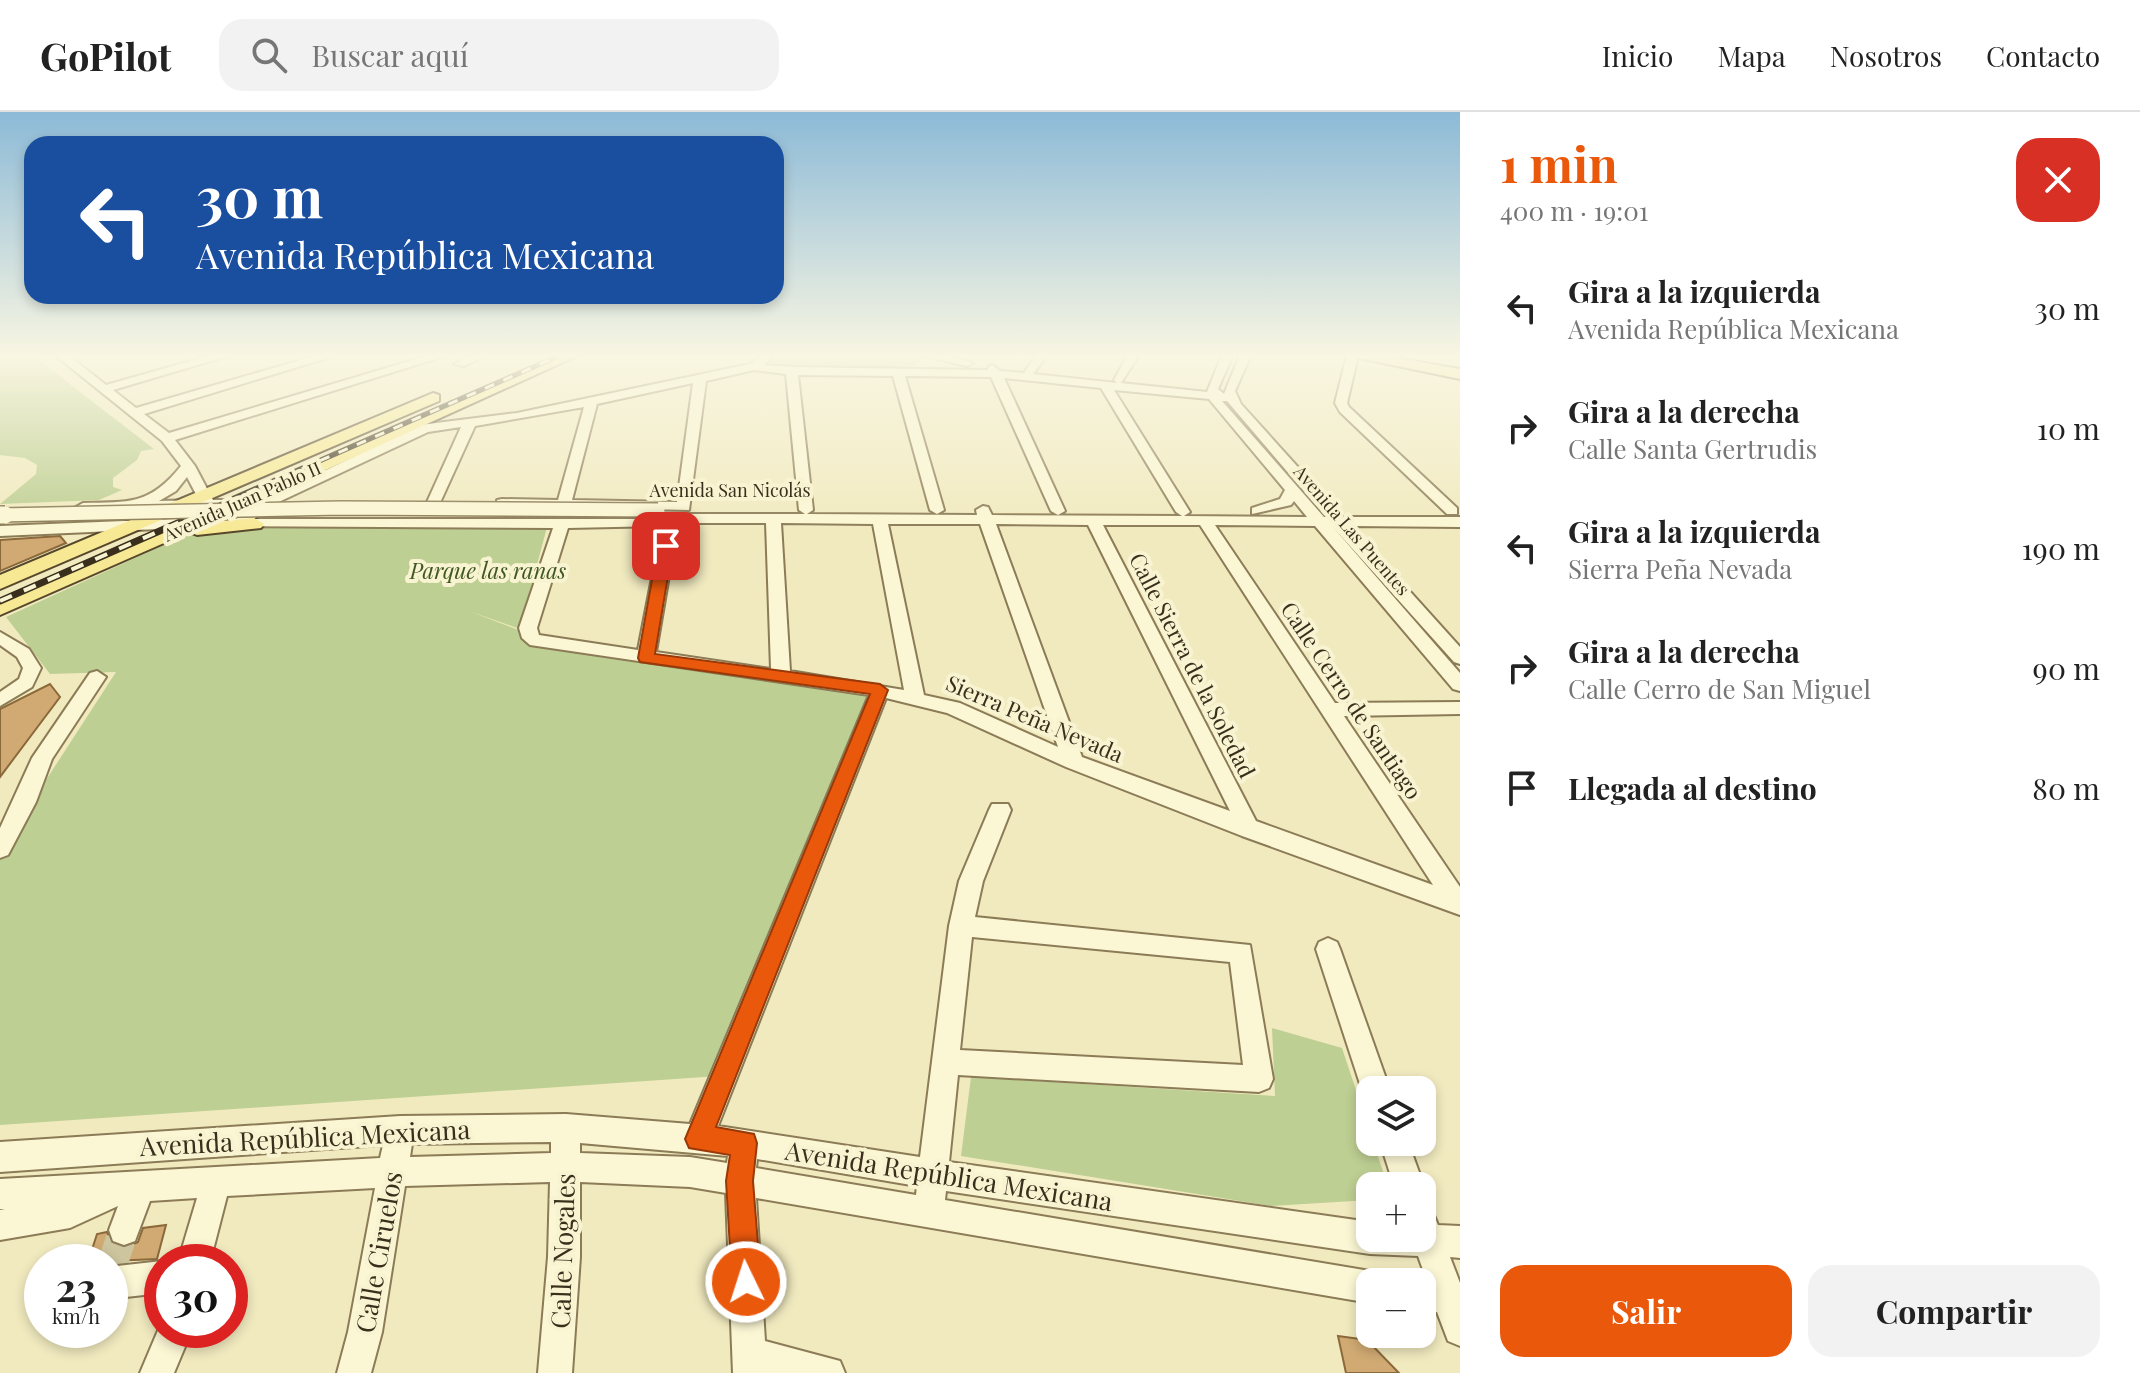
<!DOCTYPE html>
<html lang="es">
<head>
<meta charset="utf-8">
<style>
	:root { --surface:#fff; --page:#f2f2f2; --text:#222; --muted:#767676; --line:#e0e0e0; --accent:#ea580c }
	body { margin:0; font-family:"Playfair Display",serif; background:var(--page); color:var(--text); height:100vh; display:flex; flex-direction:column; font-size:30px; white-space:nowrap }
	* { box-sizing:border-box; margin:0 }
	p { font-size:26px; color:var(--muted) }
	.icon { flex:none; width:44px; height:44px; fill:none; stroke:currentColor; stroke-width:2; stroke-linecap:round; stroke-linejoin:round }
	.map { position:relative; flex:1; overflow:hidden }
	.sheet { display:flex; flex-direction:column; background:var(--surface); width:680px }
	.sheet>* { flex:none }
	.guide { position:absolute; left:24px; top:24px; width:760px; height:168px; border-radius:24px; box-shadow:0 4px 12px #0003; background:#1a4fa0; color:#fff; overflow:hidden }
	.controls { position:absolute; left:1356px; top:964px; display:grid; gap:16px }
	.controls a { display:grid; place-items:center; width:80px; height:80px; border-radius:16px; background:var(--surface); box-shadow:0 4px 12px #0003; font-size:40px }
	.speed { position:absolute; left:24px; top:1132px; display:flex; gap:16px; font-size:40px; font-weight:700; text-align:center }
	.speed>* { display:grid; place-content:center; width:104px; height:104px; border-radius:50%; background:var(--surface); box-shadow:0 4px 12px #0003; line-height:1 }
	.speed small { font-size:20px; font-weight:400 }
	.speed .limit { border:12px solid #d22; background:#fff; color:#111 }
	.pin { position:absolute; display:grid; place-items:center; width:68px; height:68px; color:#fff; margin:-34px; border-radius:16px; box-shadow:0 4px 12px #0006 }
	.me { position:absolute; width:88px; margin:-44px; rotate:356deg; stroke-linejoin:round; filter:drop-shadow(0 0 6px #0008) }
	.turn { display:flex; align-items:center; gap:28px; height:168px; padding:0 40px; font-size:36px }
	.turn .icon { width:104px; height:104px; stroke-width:2.5 }
	.turn b { display:block; font-size:56px; line-height:68px }
	.round { display:grid; place-items:center; flex:none; width:84px; height:84px; border-radius:24px; background:var(--page) }
	.head { display:flex; align-items:center; justify-content:space-between; height:136px; padding:0 40px }
	h1 { font-size:48px; font-weight:700; line-height:60px; color:var(--accent) }
	.cta { display:flex; gap:16px; margin-top:auto; padding:16px 40px }
	.cta a { flex:1; height:92px; border-radius:24px; background:var(--accent); color:#fff; font-size:32px; font-weight:700; line-height:92px; text-align:center }
	.cta a+a { background:var(--page); color:var(--text) }
	ul { padding:0; list-style:none }
	li { display:flex; align-items:center; gap:24px; height:120px; padding:0 40px }
	li div { flex:1 }
	li b { display:block; font-size:30px }
	li em { font-style:normal }
	header { display:flex; align-items:center; gap:48px; box-sizing:border-box; height:112px; padding:0 40px; background:var(--surface); border-bottom:2px solid var(--line) }
	header strong { font-size:38px }
	nav { display:flex; gap:44px; margin-inline-start:auto; font-size:28px }
	.search { width:560px; height:72px; background:var(--page); display:flex; align-items:center; gap:20px; box-sizing:border-box; padding:0 28px; border-radius:24px; color:var(--muted); font-size:30px }
	main { display:flex; flex:1; min-height:0 }
	.map>svg:first-child { display:block }
	.green { fill:#becf93 }
	.building { fill:#d1aa73; stroke:#8b693b; stroke-width:2 }
	.lines { fill:none; stroke-linecap:round; stroke-linejoin:round }
	.minor-tunnel { stroke:#ccc59e; stroke-width:30; stroke-dasharray:30 15; stroke-linecap:butt }
	.minor-casing { stroke:#8b7b56; stroke-width:4 }
	.major-casing { stroke:#58482b; stroke-width:4 }
	.minor { fill:#fbf6d3; fill-rule:evenodd }
	.major { fill:#f7e994; fill-rule:evenodd }
	.rail-far1-casing { stroke:#392f1c; stroke-width:5 }
	.rail-casing { stroke:#392f1c; stroke-width:7 }
	.rail-far1 { stroke:#f8f3d0; stroke-width:3; stroke-dasharray:10; stroke-linecap:butt }
	.rail { stroke:#f8f3d0; stroke-width:4; stroke-dasharray:13; stroke-linecap:butt }
	.minor-bridge-far1-casing { stroke:#8b7b56; stroke-width:16; stroke-linecap:butt }
	.minor-bridge-casing { stroke:#8b7b56; stroke-width:20; stroke-linecap:butt }
	.minor-bridge-far1 { stroke:#fbf6d3; stroke-width:13 }
	.minor-bridge { stroke:#fbf6d3; stroke-width:17 }
	.route { fill:#ea580c; stroke:#983908; stroke-width:2 }
	.labels { text-anchor:middle; dominant-baseline:central; stroke-width:8; stroke-linejoin:round; paint-order:stroke }
	.far-street-label { font-size:18px; fill:#392f1c; stroke:#f8f3d0 }
	.park-label { font-size:22px; font-style:italic; fill:#405721; stroke:#f8f3d0 }
	.street-label { font-size:22px; fill:#392f1c; stroke:#f8f3d0 }
	.near-street-label { font-size:26px; fill:#392f1c; stroke:#f8f3d0 }
</style>
</head>
<body>
<header>
<strong>GoPilot</strong>
<div class="search"><svg class="icon" aria-label="search" viewBox="0 0 24 24"><circle cx="10" cy="10" r="6"/><path d="M15 15l6 6"/></svg>Buscar aquí</div>
<nav><a>Inicio</a><a>Mapa</a><a>Nosotros</a><a>Contacto</a></nav>
</header>
<main>
<div class="map">
<svg width="1460" height="1261" viewBox="0 0 1460 1261">
	<rect width="100%" height="100%" fill="#f1eabf"/>
	<path class="green" d="M 0,243 L 32,243 L 154,337 L 141,339 L 137,348 L 113,366 L 113,375 L 122,378 L 99,388 L 0,392 L 36,362 L 37,353 L 25,346 L 0,343 Z
		M 776,243 L 914,243 L 922,248 L 910,256 L 785,256 L 772,252 L 770,249 Z
		M 239,411 L 547,415 L 520,517 L 469,499 L 529,522 L 869,582 L 862,610 L 719,964 L 0,1013 L 0,739 L 116,560 L 50,562 L 6,505 L 192,420 Z
		M 1272,916 L 1342,936 L 1370,1020 L 1370,1030 L 1373,1030 L 1388,1074 L 1370,1074 L 1370,1088 L 1271,1094 L 961,1044 L 971,965 L 1275,984 Z"/>
	<path class="building" d="M 60,424 L 66,431 L 0,459 L 0,428 Z
		M 50,572 L 60,585 L 0,665 L 0,597 Z
		M 166,1113 L 157,1147 L 88,1150 L 97,1122 L 107,1120 L 112,1132 L 125,1136 L 138,1130 L 143,1116 Z
		M 1338,1224 L 1367,1228 L 1399,1261 L 1346,1261 Z"/>
	<g class="lines">
		<path class="minor-tunnel" d="M 111,1156 L 124,1118"/>
		<g class="minor-casing">
			<path id="minor" d="M 55,243 L 68,243 L 106,273 L 212,243 L 231,243 L 113,278 L 136,296 L 318,243 L 337,243 L 144,302 L 169,321 L 430,243 L 448,243 L 175,328 L 195,354 L 213,388 L 246,388 L 253,393 L 420,313 L 517,301 L 750,252 L 761,243 L 774,243 L 764,253 L 792,255 L 988,258 L 989,254 L 993,253 L 1000,259 L 1024,261 L 1036,243 L 1047,243 L 1033,262 L 1117,271 L 1114,268 L 1128,243 L 1139,243 L 1121,271 L 1207,280 L 1222,243 L 1233,243 L 1218,277 L 1224,282 L 1240,243 L 1251,243 L 1235,279 L 1241,292 L 1343,405 L 1460,405 L 1460,415 L 1351,414 L 1460,535 L 1460,552 L 1454,550 L 1332,414 L 1460,561 L 1460,579 L 1453,577 L 1315,414 L 1215,413 L 1335,591 L 1460,590 L 1460,602 L 1344,604 L 1460,775 L 1460,803 L 1242,724 L 1066,655 L 947,601 L 886,586 L 718,1014 L 920,1045 L 949,814 L 959,769 L 989,698 L 992,692 L 1008,692 L 1011,698 L 983,769 L 975,805 L 1250,833 L 1273,967 L 1269,976 L 1259,980 L 958,963 L 949,1050 L 1370,1110 L 1370,1126 L 1422,1126 L 1422,1097 L 1433,1101 L 1438,1113 L 1460,1114 L 1460,1146 L 1450,1145 L 1460,1171 L 1460,1234 L 1448,1229 L 1437,1200 L 1422,1198 L 1422,1170 L 1412,1170 L 1426,1166 L 1418,1144 L 1370,1142 L 946,1079 L 945,1088 L 1370,1159 L 1381,1164 L 1384,1170 L 1370,1170 L 1370,1191 L 756,1086 L 765,1229 L 840,1249 L 845,1261 L 733,1261 L 726,1081 L 690,1075 L 580,1070 L 580,1145 L 572,1261 L 538,1261 L 548,1145 L 550,1070 L 405,1074 L 382,1220 L 371,1261 L 337,1261 L 348,1220 L 375,1076 L 227,1084 L 210,1150 L 178,1150 L 197,1086 L 150,1089 L 135,1129 L 124,1133 L 113,1129 L 109,1118 L 118,1094 L 70,1116 L 0,1128 L 0,1098 L 5,1097 L 0,1097 L 0,1067 L 380,1046 L 383,1033 L 0,1060 L 0,1030 L 400,1004 L 566,1002 L 690,1012 L 869,583 L 530,533 L 522,526 L 519,516 L 553,416 L 231,414 L 231,408 L 238,406 L 249,396 L 212,397 L 205,406 L 212,410 L 204,415 L 0,424 L 0,414 L 199,406 L 195,402 L 197,397 L 78,398 L 76,395 L 83,391 C 129,390 150,393 181,354 L 162,329 ZM 754,258 L 786,262 L 799,398 L 805,402 L 654,402 L 647,407 L 254,407 L 268,395 L 428,320 L 461,315 L 427,390 L 439,393 L 475,314 L 584,295 L 558,388 L 502,387 L 497,388 L 497,394 L 689,398 L 706,269 ZM 798,263 L 893,264 L 930,398 L 937,402 L 944,398 L 905,264 L 991,265 L 1051,399 L 1058,403 L 1065,399 L 1004,266 L 1101,276 L 1176,400 L 1182,404 L 992,403 L 988,395 L 983,394 L 976,398 L 977,403 L 807,402 L 813,398 ZM 693,271 L 677,390 L 572,388 L 597,292 ZM 1114,278 L 1209,287 L 1285,378 L 1280,387 L 1252,396 L 1252,402 L 1291,393 L 1294,389 L 1307,405 L 1184,404 L 1190,400 ZM 1222,289 L 1227,289 L 1326,405 L 1324,405 ZM 187,365 L 199,388 L 159,389 L 176,379 ZM 678,411 L 766,411 L 771,557 L 656,540 ZM 781,411 L 873,412 L 904,578 L 790,559 ZM 888,412 L 980,412 L 1058,635 L 960,591 L 924,583 ZM 996,412 L 1088,413 L 1230,699 L 1082,645 ZM 1103,413 L 1200,413 L 1433,773 L 1256,709 ZM 662,414 L 638,538 L 539,523 L 537,516 L 568,416 ZM 972,825 L 1230,850 L 1243,953 L 960,938 ZM 551,1030 L 551,1041 L 410,1045 L 412,1032 ZM 580,1031 L 728,1044 L 727,1051 L 690,1045 L 580,1041 ZM 757,1047 L 917,1074 L 916,1083 L 756,1056 Z
				M 471,243 L 487,243 L 464,254 L 454,252 Z
				M 920,243 L 945,243 L 973,251 L 967,254 Z
				M 1347,243 L 1358,244 L 1347,291 L 1349,295 L 1457,396 L 1457,402 L 1447,402 L 1340,300 L 1335,291 Z
				M 0,520 L 29,537 L 41,556 L 32,575 L 0,594 L 0,580 L 19,567 L 23,556 L 17,545 L 0,533 Z
				M 97,559 L 106,565 L 52,647 L 36,690 L 8,743 L 0,746 L 0,716 L 32,646 L 90,561 Z
				M 1328,826 L 1337,830 L 1340,837 L 1390,978 L 1370,978 L 1370,989 L 1362,978 L 1316,837 L 1319,830 Z
				M 1380,1030 L 1408,1030 L 1424,1074 L 1422,1079 L 1422,1074 L 1394,1074 Z
				M 162,1149 L 162,1181 L 117,1186 L 110,1183 L 110,1151 L 117,1154 Z
				M 162,1209 L 162,1218 L 192,1218 L 174,1261 L 140,1261 Z"/>
		</g>
		<g class="major-casing">
			<path id="major" d="M 559,243 L 579,243 L 211,410 L 254,406 L 264,412 L 261,416 L 197,423 L 189,420 L 0,503 L 0,488 Z
				M 1344,243 L 1379,243 L 1460,257 L 1460,267 Z
				M 433,281 L 439,283 L 439,289 L 0,477 L 0,463 Z"/>
		</g>
		<use href="#minor" class="minor"/>
		<use href="#major" class="major"/>
		<g class="rail-far1-casing">
			<path id="rail-far1" d="M 192,405 L 561,243"/>
		</g>
		<g class="rail-casing">
			<path id="rail" d="M 0,489 L 196,403"/>
		</g>
		<use href="#rail-far1" class="rail-far1"/>
		<use href="#rail" class="rail"/>
		<g class="minor-bridge-far1-casing">
			<path id="minor-bridge-far1" d="M 0,403 L 341,396 L 658,398"/>
		</g>
		<g class="minor-bridge-casing">
			<path id="minor-bridge" d="M 0,403 L 5,403"/>
		</g>
		<use href="#minor-bridge-far1" class="minor-bridge-far1"/>
		<use href="#minor-bridge" class="minor-bridge"/>
	</g>
	<linearGradient id="sky" x2="0" y2="1"><stop stop-color="#8cbad7"/><stop offset="0.58" stop-color="#f9f6e2"/><stop offset="1" stop-color="#f9f6e2" stop-opacity="0"/></linearGradient>
	<rect width="1460" height="420" fill="url(#sky)"/>
	<path class="route" d="M 666,430 L 673,434 L 655,542 L 880,572 L 888,578 L 716,1015 L 754,1022 L 757,1031 L 753,1069 L 761,1170 L 757,1180 L 746,1184 L 736,1180 L 732,1170 L 726,1069 L 730,1043 L 689,1036 L 685,1027 L 870,582 L 640,550 L 638,546 L 658,434 Z"/>
	<g class="labels">
		<g class="far-street-label">
			<text x="730" y="378">Avenida San Nicolás</text>
			<text transform="translate(242 389) rotate(-24)">Avenida Juan Pablo II</text>
			<text transform="translate(1352 418) rotate(49)">Avenida Las Puentes</text>
		</g>
		<g class="park-label">
			<text x="488" y="458">Parque las ranas</text>
		</g>
		<g class="street-label">
			<text transform="translate(1193 553) rotate(63)">Calle Sierra de la Soledad</text>
			<text transform="translate(1352 588) rotate(56)">Calle Cerro de Santiago</text>
			<text transform="translate(1035 606) rotate(23)">Sierra Peña Nevada</text>
		</g>
		<g class="near-street-label">
			<text transform="translate(305 1025) rotate(-3)">Avenida República Mexicana</text>
			<text transform="translate(949 1063) rotate(9)">Avenida República Mexicana</text>
			<text transform="translate(562 1139) rotate(-88)">Calle Nogales</text>
			<text transform="translate(378 1140) rotate(-80)">Calle Ciruelos</text>
		</g>
	</g>
</svg>
<div class="controls">
<a><svg class="icon" aria-label="layers" viewBox="0 0 24 24"><path d="M12 4l9 5-9 5-9-5zM3 14l9 5 9-5"/></svg></a>
<a>+</a>
<a>−</a>
</div>
<div class="speed"><div>23<small>km/h</small></div><div class="limit">30</div></div>
<div class="pin" style="left:666px;top:434px;background:#d93025"><svg class="icon" aria-label="arrive" viewBox="0 0 24 24"><path d="M6 21V4h12l-3 4 3 4H6"/></svg></div>
<svg class="me" style="left:746px;top:1170px" viewBox="-20 -20 40 40"><circle r="17" fill="#ea580c" stroke="#fff" stroke-width="3"/><path d="M0-11L8 9 0 5-8 9z" fill="#fff"/></svg>
<div class="guide">
<div class="turn"><svg class="icon" aria-label="left" viewBox="0 0 24 24"><path d="M17 20v-9H6M10 6l-5 5 5 5"/></svg><div><b>30 m</b>Avenida República Mexicana</div></div>
</div>
</div>
<section class="sheet">
<div class="head"><div><h1>1 min</h1><p>400 m · 19:01</p></div><a class="round" style="background:#d93025;color:#fff"><svg class="icon" aria-label="close" viewBox="0 0 24 24"><path d="M6 6l12 12M18 6L6 18"/></svg></a></div>
<ul>
<li><svg class="icon" aria-label="left" viewBox="0 0 24 24"><path d="M17 20v-9H6M10 6l-5 5 5 5"/></svg><div><b>Gira a la izquierda</b><p>Avenida República Mexicana</p></div><em>30 m</em></li>
<li><svg class="icon" aria-label="right" viewBox="0 0 24 24"><path d="M7 20v-9h11M14 6l5 5-5 5"/></svg><div><b>Gira a la derecha</b><p>Calle Santa Gertrudis</p></div><em>10 m</em></li>
<li><svg class="icon" aria-label="left" viewBox="0 0 24 24"><path d="M17 20v-9H6M10 6l-5 5 5 5"/></svg><div><b>Gira a la izquierda</b><p>Sierra Peña Nevada</p></div><em>190 m</em></li>
<li><svg class="icon" aria-label="right" viewBox="0 0 24 24"><path d="M7 20v-9h11M14 6l5 5-5 5"/></svg><div><b>Gira a la derecha</b><p>Calle Cerro de San Miguel</p></div><em>90 m</em></li>
<li><svg class="icon" aria-label="arrive" viewBox="0 0 24 24"><path d="M6 21V4h12l-3 4 3 4H6"/></svg><div><b>Llegada al destino</b></div><em>80 m</em></li>
</ul>
<div class="cta"><a>Salir</a><a>Compartir</a></div>
</section>
</main>
</body>
</html>
